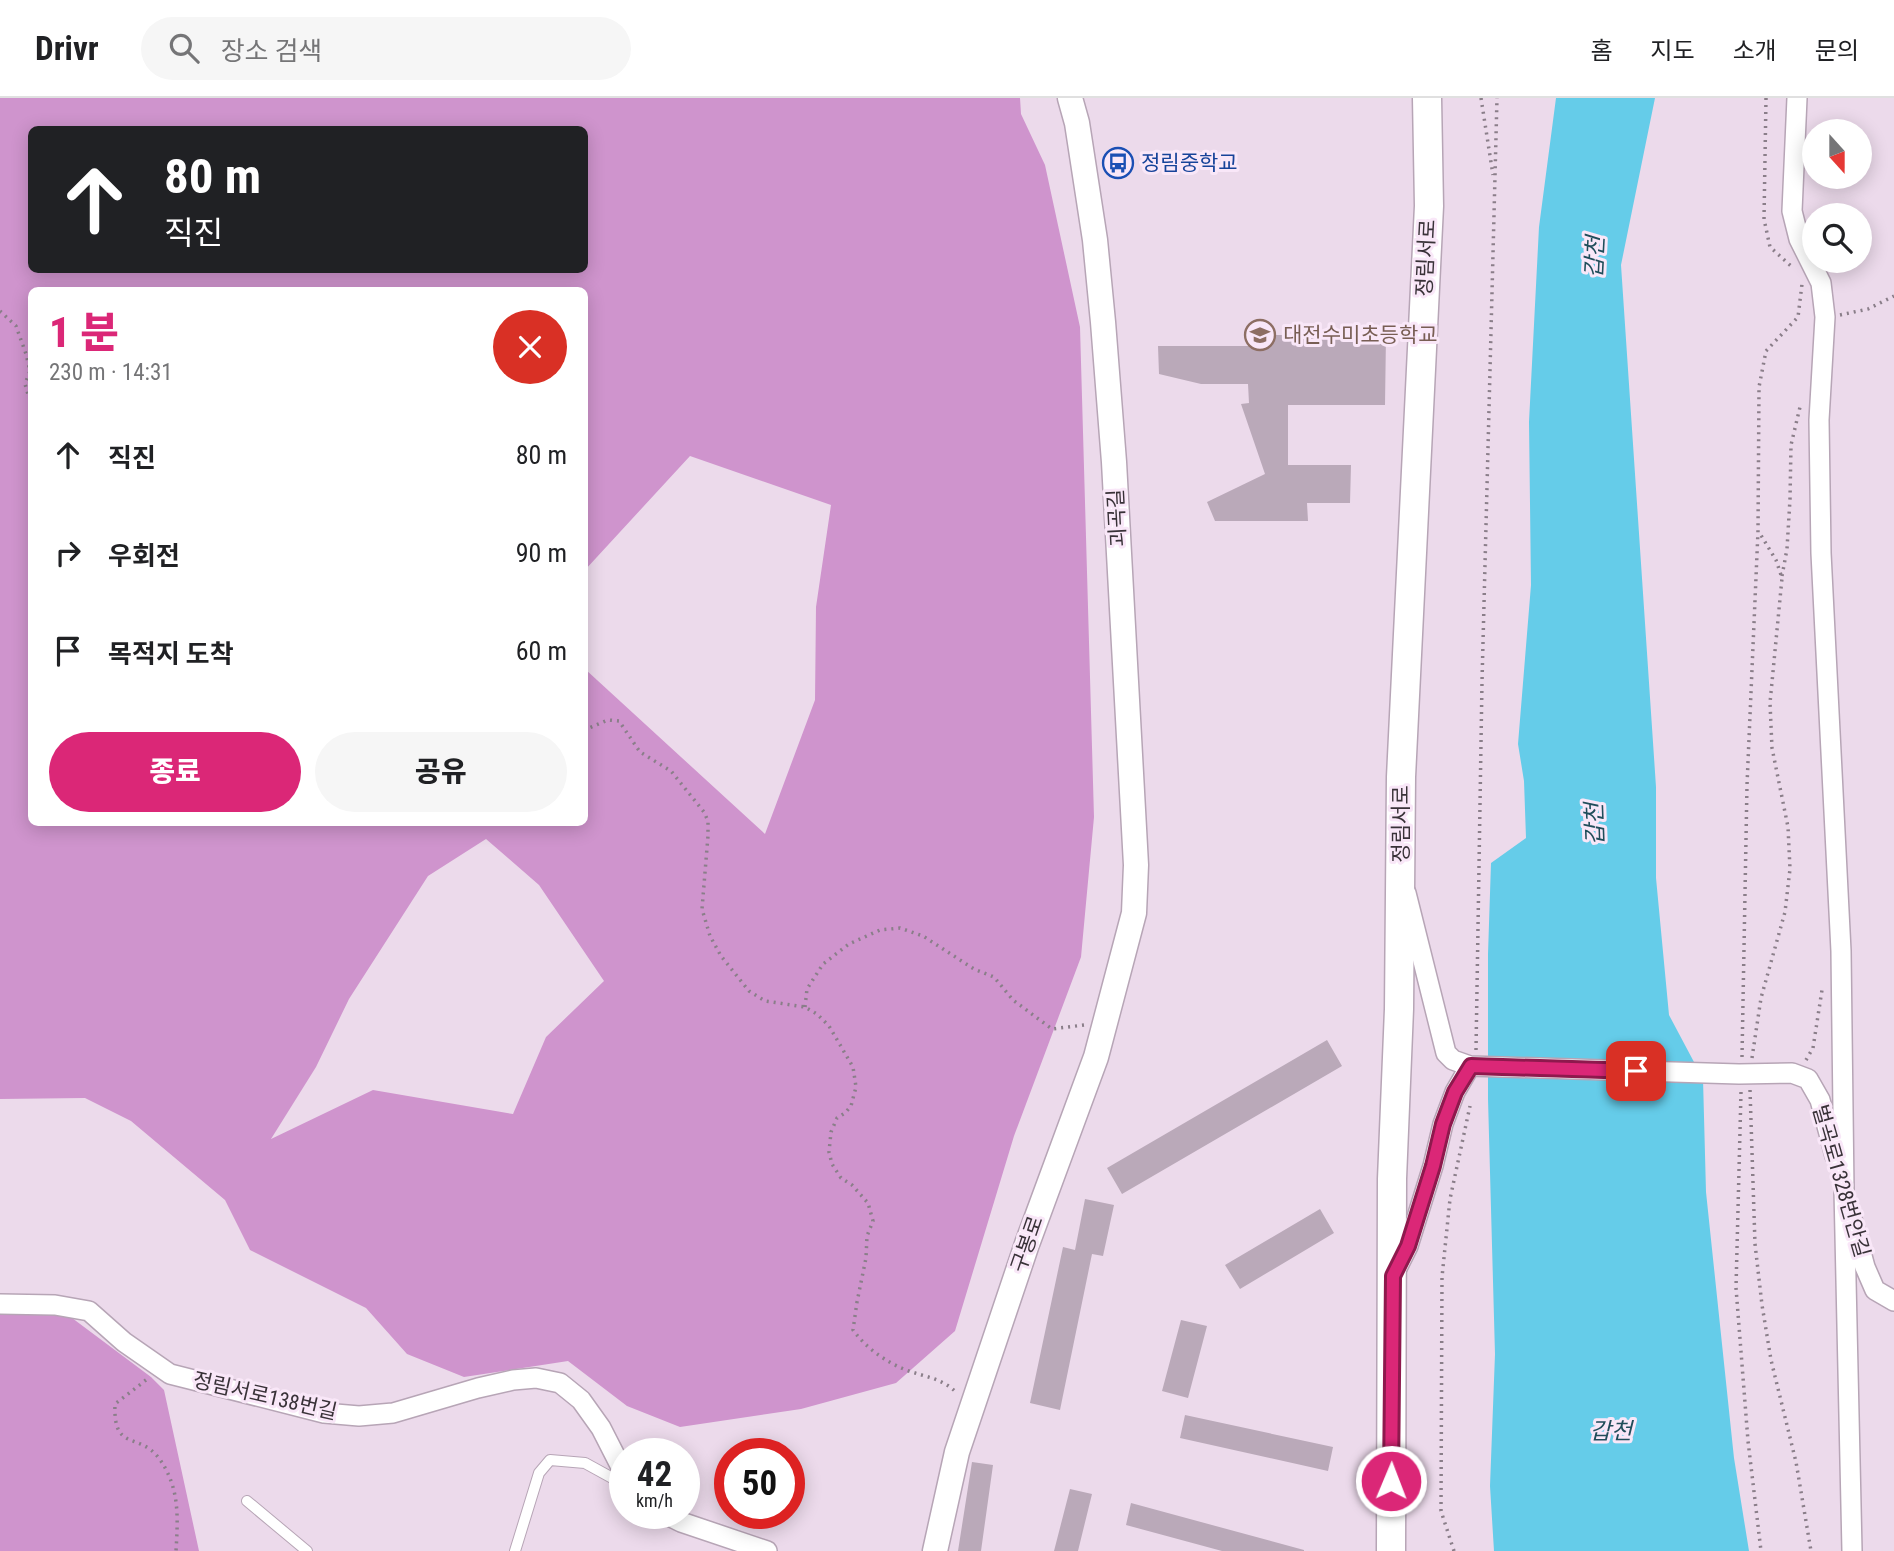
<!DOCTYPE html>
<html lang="ko">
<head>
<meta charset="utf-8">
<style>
	:root { --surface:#fff; --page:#f6f6f6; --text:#202124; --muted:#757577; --line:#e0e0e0; --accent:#db2777 }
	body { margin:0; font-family:"Roboto Condensed","Noto Sans KR",sans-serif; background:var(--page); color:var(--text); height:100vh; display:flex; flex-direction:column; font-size:26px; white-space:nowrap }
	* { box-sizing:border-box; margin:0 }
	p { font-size:23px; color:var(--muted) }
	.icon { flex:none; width:38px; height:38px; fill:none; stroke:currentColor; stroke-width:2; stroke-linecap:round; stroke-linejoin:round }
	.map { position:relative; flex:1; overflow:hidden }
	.drawer { position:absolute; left:28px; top:189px; width:560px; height:539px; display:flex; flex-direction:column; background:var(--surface); border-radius:10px; box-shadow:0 4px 18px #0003 }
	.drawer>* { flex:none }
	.guide { position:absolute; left:28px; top:28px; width:560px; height:147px; border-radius:10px; box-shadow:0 4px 18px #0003; background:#202124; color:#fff; overflow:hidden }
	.needle { width:46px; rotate:159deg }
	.tools { position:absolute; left:1802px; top:21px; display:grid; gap:14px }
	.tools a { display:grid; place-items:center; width:70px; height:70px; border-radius:50%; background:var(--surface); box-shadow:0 4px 18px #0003; font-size:35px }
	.speed { position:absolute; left:609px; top:1340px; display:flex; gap:14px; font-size:35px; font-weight:700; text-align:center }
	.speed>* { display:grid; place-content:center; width:91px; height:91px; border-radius:50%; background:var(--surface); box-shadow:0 4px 18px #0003; line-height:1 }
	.speed small { font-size:18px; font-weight:400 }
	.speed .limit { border:10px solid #d22; background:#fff; color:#111 }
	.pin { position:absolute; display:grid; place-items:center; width:60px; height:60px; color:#fff; margin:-30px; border-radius:14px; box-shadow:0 4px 10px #0006 }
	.me { position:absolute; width:77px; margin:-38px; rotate:1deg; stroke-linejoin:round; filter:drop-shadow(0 0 5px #0008) }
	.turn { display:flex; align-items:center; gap:24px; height:147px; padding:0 21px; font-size:32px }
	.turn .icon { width:91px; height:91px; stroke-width:2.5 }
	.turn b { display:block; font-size:49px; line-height:60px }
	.round { display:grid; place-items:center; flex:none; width:74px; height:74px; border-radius:37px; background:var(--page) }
	.overview { display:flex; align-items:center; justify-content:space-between; height:119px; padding:0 21px }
	h1 { font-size:42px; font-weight:800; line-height:52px; color:var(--accent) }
	.cta { display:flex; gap:14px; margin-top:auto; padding:14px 21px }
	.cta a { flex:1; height:80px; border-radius:42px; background:var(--accent); color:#fff; font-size:28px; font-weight:800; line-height:80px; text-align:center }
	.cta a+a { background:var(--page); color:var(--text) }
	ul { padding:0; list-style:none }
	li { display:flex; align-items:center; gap:21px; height:98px; padding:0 21px }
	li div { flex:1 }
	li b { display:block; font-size:26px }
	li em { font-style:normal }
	header { display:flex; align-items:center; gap:42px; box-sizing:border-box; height:98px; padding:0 35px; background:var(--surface); border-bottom:2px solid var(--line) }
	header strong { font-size:33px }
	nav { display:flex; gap:38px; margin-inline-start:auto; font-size:24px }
	.search { width:490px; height:63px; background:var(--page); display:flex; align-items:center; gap:18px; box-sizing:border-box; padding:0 24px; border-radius:38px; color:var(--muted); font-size:26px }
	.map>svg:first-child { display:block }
	.forest { fill:#cf94cd; fill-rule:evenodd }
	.water { fill:#65cce9 }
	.building { fill:#baa9b9 }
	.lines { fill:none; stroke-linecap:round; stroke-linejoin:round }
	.service-casing { stroke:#b7a5b6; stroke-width:12 }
	.minor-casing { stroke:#b7a5b6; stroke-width:22 }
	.tertiary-casing { stroke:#b7a5b6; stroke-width:27 }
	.secondary-casing { stroke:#b7a5b6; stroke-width:31 }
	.path { stroke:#8a7e89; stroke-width:3.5; stroke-dasharray:2 5; stroke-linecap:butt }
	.service { stroke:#fff; stroke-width:10 }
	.minor { stroke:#fff; stroke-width:19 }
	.tertiary { stroke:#fff; stroke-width:24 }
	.secondary { stroke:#fff; stroke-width:28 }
	.route-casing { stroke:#8e194d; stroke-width:18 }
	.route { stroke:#db2777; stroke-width:12 }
	.labels { text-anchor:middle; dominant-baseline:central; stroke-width:6; stroke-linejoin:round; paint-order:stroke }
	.transit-label { font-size:21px; fill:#164399; stroke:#f9e7f8; text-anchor:start }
	.street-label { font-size:21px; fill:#393238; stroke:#f9e7f8 }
	.education-label { font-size:21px; fill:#785e54; stroke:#f9e7f8; text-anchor:start }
	.water-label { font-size:23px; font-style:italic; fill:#204d5a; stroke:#f9e7f8 }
</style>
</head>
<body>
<header>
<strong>Drivr</strong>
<div class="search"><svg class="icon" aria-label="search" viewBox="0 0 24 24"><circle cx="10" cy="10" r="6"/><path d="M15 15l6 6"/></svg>장소 검색</div>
<nav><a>홈</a><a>지도</a><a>소개</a><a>문의</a></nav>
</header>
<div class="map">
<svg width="1894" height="1453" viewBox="0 0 1894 1453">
	<rect width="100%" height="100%" fill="#ecdaeb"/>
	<path class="forest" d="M 0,0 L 1020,0 L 1021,16 L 1045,67 L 1080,229 L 1094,719 L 1081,859 L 1014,1038 L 955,1233 L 896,1285 L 801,1311 L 680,1329 L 627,1308 L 568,1263 L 464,1279 L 407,1256 L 366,1210 L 250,1152 L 225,1102 L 131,1023 L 85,1000 L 0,1001 ZM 32,32 L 584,32 L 584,172 L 32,172 ZM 32,192 L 584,192 L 585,472 L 690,358 L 831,407 L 816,509 L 815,602 L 765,736 L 585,571 L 584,724 L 32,724 ZM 486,741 L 539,787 L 604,883 L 546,939 L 513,1016 L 373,992 L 271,1041 L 316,969 L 349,901 L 428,778 Z
		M 0,1206 L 60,1211 L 151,1279 L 164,1292 L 199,1453 L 0,1453 Z"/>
	<path class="water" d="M 1556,0 L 1655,0 L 1621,167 L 1656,689 L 1656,780 L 1669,917 L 1703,981 L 1706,1094 L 1734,1360 L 1749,1453 L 1494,1453 L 1490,1388 L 1495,1256 L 1488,1001 L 1488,856 L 1491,765 L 1526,740 L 1524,683 L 1518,646 L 1531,487 L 1529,324 L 1539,129 Z"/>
	<path class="building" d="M 1258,237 L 1386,237 L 1385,307 L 1288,307 L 1288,367 L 1351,367 L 1350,405 L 1307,405 L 1308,423 L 1215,423 L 1207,404 L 1265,376 L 1241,306 L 1249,305 L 1248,286 L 1201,286 L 1159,276 L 1158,248 L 1258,248 Z
		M 1327,942 L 1342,968 L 1122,1096 L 1107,1070 Z
		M 1085,1101 L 1114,1107 L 1103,1158 L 1092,1156 L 1060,1312 L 1030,1305 L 1063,1149 L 1075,1152 Z
		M 1320,1111 L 1334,1135 L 1240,1191 L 1225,1167 Z
		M 1181,1222 L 1207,1228 L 1188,1300 L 1162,1293 Z
		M 1185,1317 L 1333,1349 L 1328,1373 L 1180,1340 Z
		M 972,1364 L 993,1367 L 981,1453 L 958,1453 Z
		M 1070,1391 L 1092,1396 L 1078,1453 L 1054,1453 Z
		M 1131,1405 L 1304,1452 L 1304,1453 L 1222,1453 L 1126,1427 Z"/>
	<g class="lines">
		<g class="service-casing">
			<path id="service" d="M 247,1403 L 307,1453
				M 515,1453 L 539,1375 L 550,1362 L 585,1365 L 625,1387"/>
		</g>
		<g class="minor-casing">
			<path id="minor" d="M 1797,0 L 1792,113 L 1799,141 L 1821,185 L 1825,219 L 1819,322 L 1821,455 L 1841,853 L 1844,1092 L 1852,1453
				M 1406,795 L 1446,955 L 1453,962 L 1470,968 L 1739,976 L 1792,975 L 1808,981 L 1820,1002 L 1835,1058
				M 1852,1121 L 1865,1169 L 1875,1192 L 1894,1203
				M 1395,1174 L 1408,1148 L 1433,1068 L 1443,1026 L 1455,994 L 1470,968
				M 0,1206 L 55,1207 L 89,1213 L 124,1244 L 170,1276 L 324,1315 L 359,1318 L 393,1315 L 478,1290 L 513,1282 L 536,1280 L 560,1285 L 581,1302 L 601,1330 L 625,1377
				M 665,1416 L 681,1424 L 767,1453"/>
		</g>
		<g class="tertiary-casing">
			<path id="tertiary" d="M 935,1453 L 957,1354 L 1027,1146 L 1096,959 L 1134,815 L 1136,767 L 1114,364 L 1103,224 L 1095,142 L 1077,25 L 1070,0"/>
		</g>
		<g class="secondary-casing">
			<path id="secondary" d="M 1391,1453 L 1392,1081 L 1399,911 L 1401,679 L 1429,108 L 1427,0"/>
		</g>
		<path class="path" d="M 1481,0 L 1493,77
			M 1766,0 L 1764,121 L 1770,149 L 1791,168
			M 0,213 L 16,228 L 26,256 L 30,273 L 25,286 L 29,300 L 32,302
			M 1840,217 L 1868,211 L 1894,198
			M 1782,478 L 1787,451 L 1790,401 L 1791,347 L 1800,309
			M 584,632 L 608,622 L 619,623 L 640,654 L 671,673 L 704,714 L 708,723 L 708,738 L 702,811 L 710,838 L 721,858 L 749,893 L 765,903 L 805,909 L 817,916 L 829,928 L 853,969 L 856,989 L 851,1008 L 845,1015 L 837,1020 L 831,1034 L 829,1054 L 832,1066 L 841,1080 L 852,1087 L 868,1105 L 873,1123 L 867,1138 L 866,1160 L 857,1204 L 853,1232 C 866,1250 886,1264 906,1272 C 925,1279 942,1280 957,1295
			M 805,909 L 807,891 L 823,866 L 849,846 L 880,832 L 900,830 L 923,838 L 974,871 L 994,879 L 1013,902 L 1052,931 L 1084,927
			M 1476,952 L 1482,584 L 1497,0
			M 1742,959 L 1747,687 L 1758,433 L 1759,289 L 1766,253 L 1798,219 L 1802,186
			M 1752,960 L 1761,900 L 1785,814 L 1790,771 L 1788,729 L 1772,650 L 1770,605 L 1782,480 L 1776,462 L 1759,434
			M 1806,962 L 1813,950 L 1822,892
			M 1750,992 L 1755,1146 L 1762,1207 L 1771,1262 L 1796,1364 L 1811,1453
			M 1741,994 L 1736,1190 L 1748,1343 L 1761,1453
			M 146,1282 L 115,1306 C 113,1354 138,1334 158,1359 C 180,1388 178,1419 176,1453
			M 1454,1453 L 1441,1413 L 1442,1179 L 1450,1101 L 1470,1008"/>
		<use href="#service" class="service"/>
		<use href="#minor" class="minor"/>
		<use href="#tertiary" class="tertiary"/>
		<use href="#secondary" class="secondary"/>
	</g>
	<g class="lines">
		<g class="route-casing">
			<path id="route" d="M 1391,1383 L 1393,1178 L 1408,1148 L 1433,1068 L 1443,1026 L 1455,994 L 1471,968 L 1636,973"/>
		</g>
		<use href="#route" class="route"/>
	</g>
	<defs>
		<g id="bus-ring" transform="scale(1.575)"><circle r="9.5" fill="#f9e7f8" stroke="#1a4fb4" stroke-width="1.5"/><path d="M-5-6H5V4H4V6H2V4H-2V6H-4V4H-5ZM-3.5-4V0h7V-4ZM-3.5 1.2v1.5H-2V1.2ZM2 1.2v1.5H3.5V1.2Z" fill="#1a4fb4"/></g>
		<g id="school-ring" transform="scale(1.575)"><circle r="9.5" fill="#f9e7f8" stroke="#8d6e63" stroke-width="1.5"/><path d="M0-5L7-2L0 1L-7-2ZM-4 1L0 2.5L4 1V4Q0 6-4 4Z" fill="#8d6e63"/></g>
	</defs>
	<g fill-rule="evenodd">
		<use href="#bus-ring" x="1118" y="65"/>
		<use href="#school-ring" x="1260" y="237"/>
	</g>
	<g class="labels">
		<g class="transit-label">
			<text x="1141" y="65">정림중학교</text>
		</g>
		<g class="street-label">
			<text transform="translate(1426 160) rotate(-87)">정림서로</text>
			<text transform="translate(1117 420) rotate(-93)">괴곡길</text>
			<text transform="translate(1401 726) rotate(-90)">정림서로</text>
			<text transform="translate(1841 1083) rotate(74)">벌곡로1328번안길</text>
			<text transform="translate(1027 1146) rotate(-71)">구봉로</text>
			<text transform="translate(265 1298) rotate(13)">정림서로138번길</text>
		</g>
		<g class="education-label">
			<text x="1283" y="237">대전수미초등학교</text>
		</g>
		<g class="water-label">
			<text transform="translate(1595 159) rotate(-87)">갑천</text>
			<text transform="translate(1595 726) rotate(-92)">갑천</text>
			<text x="1611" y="1333">갑천</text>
		</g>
	</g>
</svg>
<div class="tools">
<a><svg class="needle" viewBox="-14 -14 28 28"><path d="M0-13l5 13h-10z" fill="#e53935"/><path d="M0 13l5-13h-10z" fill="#757577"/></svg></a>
<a><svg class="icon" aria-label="search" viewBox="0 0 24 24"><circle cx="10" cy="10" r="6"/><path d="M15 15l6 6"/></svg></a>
</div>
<div class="speed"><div>42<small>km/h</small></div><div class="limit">50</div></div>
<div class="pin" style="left:1636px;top:973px;background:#d93025"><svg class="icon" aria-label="arrive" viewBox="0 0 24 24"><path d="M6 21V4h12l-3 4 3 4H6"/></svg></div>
<svg class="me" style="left:1391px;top:1383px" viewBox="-20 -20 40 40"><circle r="17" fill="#db2777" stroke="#fff" stroke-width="3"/><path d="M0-11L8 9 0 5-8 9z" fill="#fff"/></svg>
<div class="guide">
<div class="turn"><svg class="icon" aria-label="ahead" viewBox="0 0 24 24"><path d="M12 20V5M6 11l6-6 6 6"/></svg><div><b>80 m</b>직진</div></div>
</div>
<section class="drawer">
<div class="overview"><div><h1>1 분</h1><p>230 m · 14:31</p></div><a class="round" style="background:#d93025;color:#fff"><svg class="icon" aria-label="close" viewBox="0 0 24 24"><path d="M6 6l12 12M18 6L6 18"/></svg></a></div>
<ul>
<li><svg class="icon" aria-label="ahead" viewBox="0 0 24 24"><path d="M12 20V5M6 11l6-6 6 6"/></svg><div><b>직진</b></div><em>80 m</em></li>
<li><svg class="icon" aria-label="right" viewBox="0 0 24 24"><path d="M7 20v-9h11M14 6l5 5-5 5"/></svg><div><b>우회전</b></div><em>90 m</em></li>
<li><svg class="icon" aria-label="arrive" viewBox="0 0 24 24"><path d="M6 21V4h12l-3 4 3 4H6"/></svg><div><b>목적지 도착</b></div><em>60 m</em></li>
</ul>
<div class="cta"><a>종료</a><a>공유</a></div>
</section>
</div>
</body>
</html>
